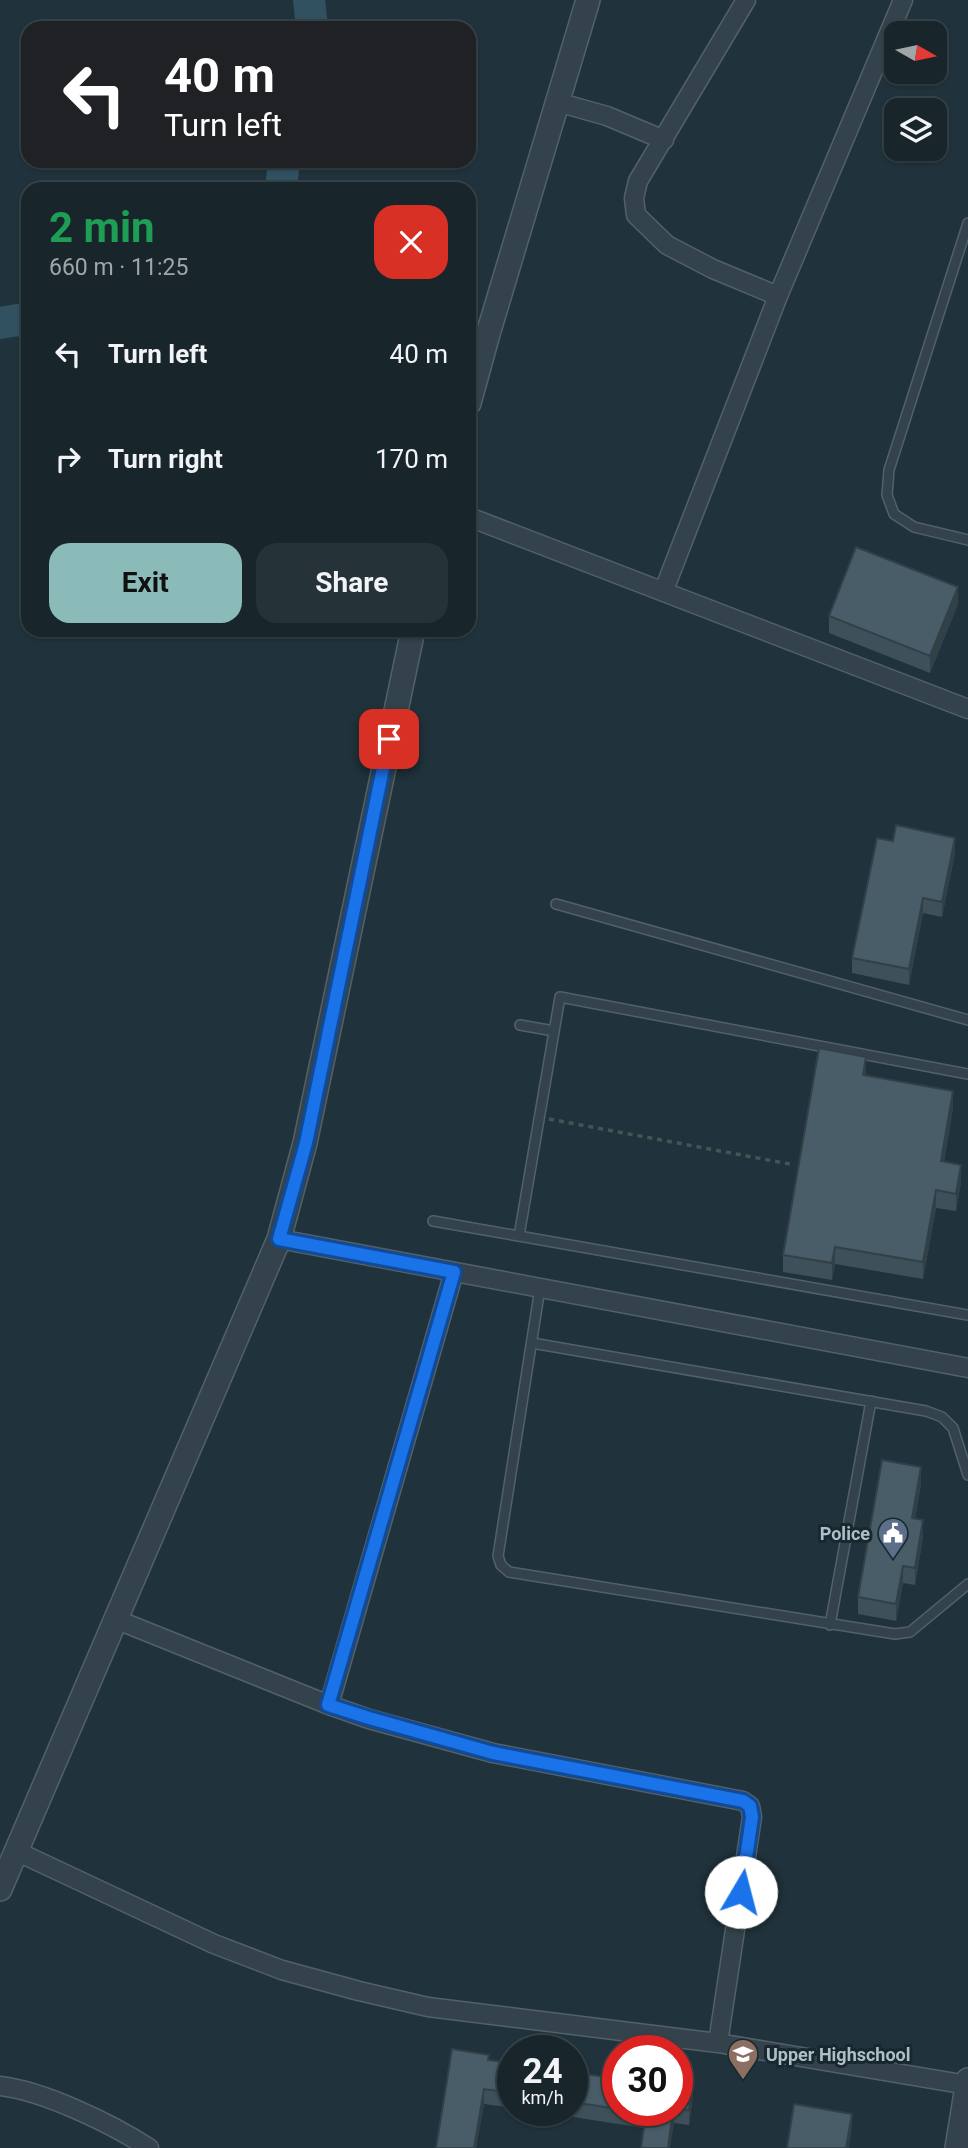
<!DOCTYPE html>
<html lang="en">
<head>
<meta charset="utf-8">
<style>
	:root { --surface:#18262c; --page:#253238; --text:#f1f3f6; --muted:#9fa5a9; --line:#364348; --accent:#8bbbb9 }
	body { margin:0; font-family:Roboto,sans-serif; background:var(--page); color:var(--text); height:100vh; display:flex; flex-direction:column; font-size:26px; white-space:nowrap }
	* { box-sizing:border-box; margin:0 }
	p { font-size:23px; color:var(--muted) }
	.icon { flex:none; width:38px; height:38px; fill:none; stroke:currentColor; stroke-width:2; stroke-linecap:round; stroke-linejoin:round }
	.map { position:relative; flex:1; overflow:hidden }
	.side { position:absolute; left:21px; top:182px; width:455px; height:455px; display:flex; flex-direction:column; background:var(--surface); border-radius:21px; box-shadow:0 2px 5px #0004,0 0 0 2px var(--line) }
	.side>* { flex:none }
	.banner { position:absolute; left:21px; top:21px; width:455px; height:147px; border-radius:21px; box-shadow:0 2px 5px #0004,0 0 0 2px var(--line); background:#202124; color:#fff; overflow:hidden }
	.needle { width:46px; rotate:99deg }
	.tools { position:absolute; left:884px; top:21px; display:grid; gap:14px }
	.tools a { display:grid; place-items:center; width:63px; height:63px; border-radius:14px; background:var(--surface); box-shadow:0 2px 5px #0004,0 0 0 2px var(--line); font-size:35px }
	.speed { position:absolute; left:497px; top:2035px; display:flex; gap:14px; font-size:35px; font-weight:700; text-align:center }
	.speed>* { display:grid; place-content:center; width:91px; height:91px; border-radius:50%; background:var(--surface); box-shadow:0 2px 5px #0004,0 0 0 2px var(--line); line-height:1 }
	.speed small { font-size:18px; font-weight:400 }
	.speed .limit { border:10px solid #d22; background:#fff; color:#111 }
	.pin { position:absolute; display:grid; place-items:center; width:60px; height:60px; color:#fff; margin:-30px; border-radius:14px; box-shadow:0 4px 10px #0006 }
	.me { position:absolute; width:77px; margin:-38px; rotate:8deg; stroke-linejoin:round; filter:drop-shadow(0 0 5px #0008) }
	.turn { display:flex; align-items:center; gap:24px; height:147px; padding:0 28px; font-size:32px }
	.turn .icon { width:91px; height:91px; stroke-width:2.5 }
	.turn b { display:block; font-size:49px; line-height:60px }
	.round { display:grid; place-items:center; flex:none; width:74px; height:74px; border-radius:21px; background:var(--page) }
	.head { display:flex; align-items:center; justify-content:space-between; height:119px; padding:0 28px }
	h1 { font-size:42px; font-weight:700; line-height:52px; color:#1e9e55 }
	.button { display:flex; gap:14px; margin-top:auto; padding:14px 28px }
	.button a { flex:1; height:80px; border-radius:21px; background:var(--accent); color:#111; font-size:28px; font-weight:700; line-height:80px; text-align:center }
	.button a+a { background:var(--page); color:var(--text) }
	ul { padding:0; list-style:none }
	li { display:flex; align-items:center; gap:21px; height:105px; padding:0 28px }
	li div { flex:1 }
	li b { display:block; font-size:26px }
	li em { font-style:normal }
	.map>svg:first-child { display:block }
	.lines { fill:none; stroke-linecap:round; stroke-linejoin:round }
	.river { stroke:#315161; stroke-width:32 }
	.service-casing { stroke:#526169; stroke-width:12 }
	.minor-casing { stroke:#526169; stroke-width:21 }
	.tertiary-casing { stroke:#526169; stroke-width:26 }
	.path { stroke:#405854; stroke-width:3.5; stroke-dasharray:5 5; stroke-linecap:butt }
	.service { stroke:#34434b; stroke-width:9 }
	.minor { stroke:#34434b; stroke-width:18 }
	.tertiary { stroke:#34434b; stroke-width:23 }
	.wall { fill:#3e5059 }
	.shaded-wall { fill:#324148 }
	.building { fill:#485d67; stroke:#324148; stroke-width:2 }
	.route-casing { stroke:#114b97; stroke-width:18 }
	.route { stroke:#1a73e8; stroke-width:12 }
	.labels { text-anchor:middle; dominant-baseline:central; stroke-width:6; stroke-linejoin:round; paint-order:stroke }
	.poi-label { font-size:18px; font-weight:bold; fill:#afbfc7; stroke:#19282f; text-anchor:end }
</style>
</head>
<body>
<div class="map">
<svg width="968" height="2148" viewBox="0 0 968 2148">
	<rect width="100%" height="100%" fill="#20323b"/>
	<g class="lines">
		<path class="river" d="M 309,0 L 312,28
			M 281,189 L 284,161
			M 0,323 L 18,320 L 28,322"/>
		<g class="service-casing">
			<path id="service" d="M 968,223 L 889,470 L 887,495 L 894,514 L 914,527 L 968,540
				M 556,904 L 968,1020
				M 520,1025 L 554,1031
				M 433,1221 L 968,1315
				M 519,1236 L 560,997 L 968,1074
				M 540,1288 L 498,1556 L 501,1565 L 509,1572 L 895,1634 L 910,1632 L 968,1584
				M 532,1343 L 926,1411 L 942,1417 L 953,1428 L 968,1475
				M 830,1625 L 871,1401"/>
		</g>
		<g class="minor-casing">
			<path id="minor" d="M 746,0 L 638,181 L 634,198 L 636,215 L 667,245 L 713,269 L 778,296
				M 557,102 L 607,116 L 664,140
				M 469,517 L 968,709
				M 664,590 L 778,296 L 903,0
				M 279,1239 L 968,1368
				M 115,1619 L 329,1705 L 369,1719 L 493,1753 L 743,1801 L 750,1806 L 752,1817 L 718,2043
				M 329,1705 L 454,1272
				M 16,1851 L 214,1944 L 282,1970 L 359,1991 L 428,2007 L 718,2043 L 967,2085
				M 0,2086 C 44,2091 112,2124 149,2148"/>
		</g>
		<g class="tertiary-casing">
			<path id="tertiary" d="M 469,403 L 488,334 L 588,0
				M 0,1889 L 279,1239 L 305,1143 L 413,630
				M 957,2148 L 968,2080"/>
		</g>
		<path class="path" d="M 549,1119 L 795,1165"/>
		<use href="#service" class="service"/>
		<use href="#minor" class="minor"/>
		<use href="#tertiary" class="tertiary"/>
	</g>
	<path class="wall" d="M 958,604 L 930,673 L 829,633 L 829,616 Z
		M 955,853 L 942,917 L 923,913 L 909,985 L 852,973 L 852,958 Z
		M 866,1076 L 953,1108 L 944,1162 L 961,1182 L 956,1211 L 936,1208 L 923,1279 L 835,1264 L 832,1280 L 783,1272 L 783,1255 Z
		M 921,1484 L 915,1519 L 923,1537 L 915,1585 L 903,1583 L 896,1621 L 858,1614 L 858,1597 Z
		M 489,2060 L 513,2063 L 513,2108 L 484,2104 L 476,2148 L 436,2148 Z
		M 572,2072 L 618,2079 L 618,2110 L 677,2110 L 677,2079 L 693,2096 L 689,2125 L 674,2123 L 644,2128 L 528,2110 L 572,2110 Z"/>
	<path class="shaded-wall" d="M 958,587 L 958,604 L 930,673 L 930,656 Z
		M 955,838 L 955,853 L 942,917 L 942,902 Z
		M 923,898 L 923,913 L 909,985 L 909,969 Z
		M 866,1057 L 866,1074 L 863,1092 L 863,1075 Z
		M 953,1091 L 953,1108 L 941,1179 L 941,1161 Z
		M 961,1165 L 961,1182 L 956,1211 L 956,1194 Z
		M 936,1190 L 936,1208 L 923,1279 L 923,1262 Z
		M 835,1247 L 835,1264 L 832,1280 L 832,1263 Z
		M 921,1467 L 921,1484 L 912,1535 L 912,1518 Z
		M 923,1520 L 923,1537 L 915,1585 L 915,1568 Z
		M 903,1566 L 903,1583 L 896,1621 L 896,1604 Z
		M 693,2081 L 693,2096 L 689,2125 L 689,2110 Z
		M 484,2089 L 484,2104 L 476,2148 L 474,2148 Z
		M 673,2110 L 674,2123 L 670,2148 L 668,2148 Z
		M 852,2114 L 852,2127 L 849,2148 L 846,2148 Z"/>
	<path class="building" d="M 856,547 L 958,587 L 930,656 L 829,616 Z
		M 896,825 L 955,838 L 942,902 L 923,898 L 909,969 L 852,958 L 877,838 L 893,841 Z
		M 819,1048 L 866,1057 L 863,1075 L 953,1091 L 941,1161 L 961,1165 L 956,1194 L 936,1190 L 923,1262 L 835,1247 L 832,1263 L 783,1255 Z
		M 882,1460 L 921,1467 L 912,1518 L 923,1520 L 915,1568 L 903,1566 L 896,1604 L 858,1597 Z
		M 452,2049 L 489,2055 L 488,2060 L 513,2063 L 513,2093 L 484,2089 L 474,2148 L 436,2148 Z
		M 572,2072 L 618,2079 L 618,2109 L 572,2102 Z
		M 677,2079 L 693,2081 L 689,2110 L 677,2109 Z
		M 794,2104 L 852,2114 L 846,2148 L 787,2148 Z
		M 629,2110 L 673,2110 L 668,2148 L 641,2148 L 646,2113 Z"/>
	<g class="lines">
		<g class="route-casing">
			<path id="route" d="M 389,739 L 306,1143 L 279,1239 L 454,1272 L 328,1705 L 369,1718 L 493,1753 L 743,1801 L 750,1806 L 752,1817 L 741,1892"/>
		</g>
		<use href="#route" class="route"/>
	</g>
	<defs>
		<g id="civic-pin" transform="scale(1.575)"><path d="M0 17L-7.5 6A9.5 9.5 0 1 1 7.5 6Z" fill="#5c6f8a" stroke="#19282f"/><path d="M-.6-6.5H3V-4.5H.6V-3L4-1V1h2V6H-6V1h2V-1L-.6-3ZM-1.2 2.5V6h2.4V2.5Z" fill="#fff"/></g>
		<g id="school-pin" transform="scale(1.575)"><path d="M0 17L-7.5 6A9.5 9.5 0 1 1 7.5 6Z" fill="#8d6e63" stroke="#19282f"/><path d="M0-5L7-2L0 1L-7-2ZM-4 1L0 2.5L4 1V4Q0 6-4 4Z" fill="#fff"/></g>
	</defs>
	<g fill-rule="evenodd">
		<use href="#civic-pin" x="893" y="1533"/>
		<use href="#school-pin" x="743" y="2054"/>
	</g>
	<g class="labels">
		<g class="poi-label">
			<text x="870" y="1533">Police</text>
			<text x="766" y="2054" text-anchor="start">Upper Highschool</text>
		</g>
	</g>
</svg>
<div class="tools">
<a><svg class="needle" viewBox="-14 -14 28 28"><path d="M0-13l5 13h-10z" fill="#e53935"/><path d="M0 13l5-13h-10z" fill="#9fa5a9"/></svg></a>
<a><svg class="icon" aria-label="layers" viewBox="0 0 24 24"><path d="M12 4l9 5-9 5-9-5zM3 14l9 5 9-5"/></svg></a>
</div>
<div class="speed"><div>24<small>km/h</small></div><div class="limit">30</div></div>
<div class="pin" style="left:389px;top:739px;background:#d93025"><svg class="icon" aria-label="arrive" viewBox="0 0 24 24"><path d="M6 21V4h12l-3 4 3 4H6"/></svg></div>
<svg class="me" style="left:741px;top:1892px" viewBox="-20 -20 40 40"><circle r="19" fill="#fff"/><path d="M0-13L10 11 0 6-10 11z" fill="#1a73e8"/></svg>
<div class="banner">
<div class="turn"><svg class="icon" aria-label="left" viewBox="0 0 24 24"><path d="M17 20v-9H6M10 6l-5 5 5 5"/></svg><div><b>40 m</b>Turn left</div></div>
</div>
<section class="side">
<div class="head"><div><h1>2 min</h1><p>660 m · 11:25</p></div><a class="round" style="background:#d93025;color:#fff"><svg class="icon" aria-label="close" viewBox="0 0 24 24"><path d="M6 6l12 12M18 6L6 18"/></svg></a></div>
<ul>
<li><svg class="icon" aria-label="left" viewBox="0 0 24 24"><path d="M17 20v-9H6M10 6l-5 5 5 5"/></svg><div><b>Turn left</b></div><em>40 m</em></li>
<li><svg class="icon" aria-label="right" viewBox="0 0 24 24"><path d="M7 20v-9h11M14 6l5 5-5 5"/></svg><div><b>Turn right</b></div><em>170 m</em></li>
</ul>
<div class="button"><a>Exit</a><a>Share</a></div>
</section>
</div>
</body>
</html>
